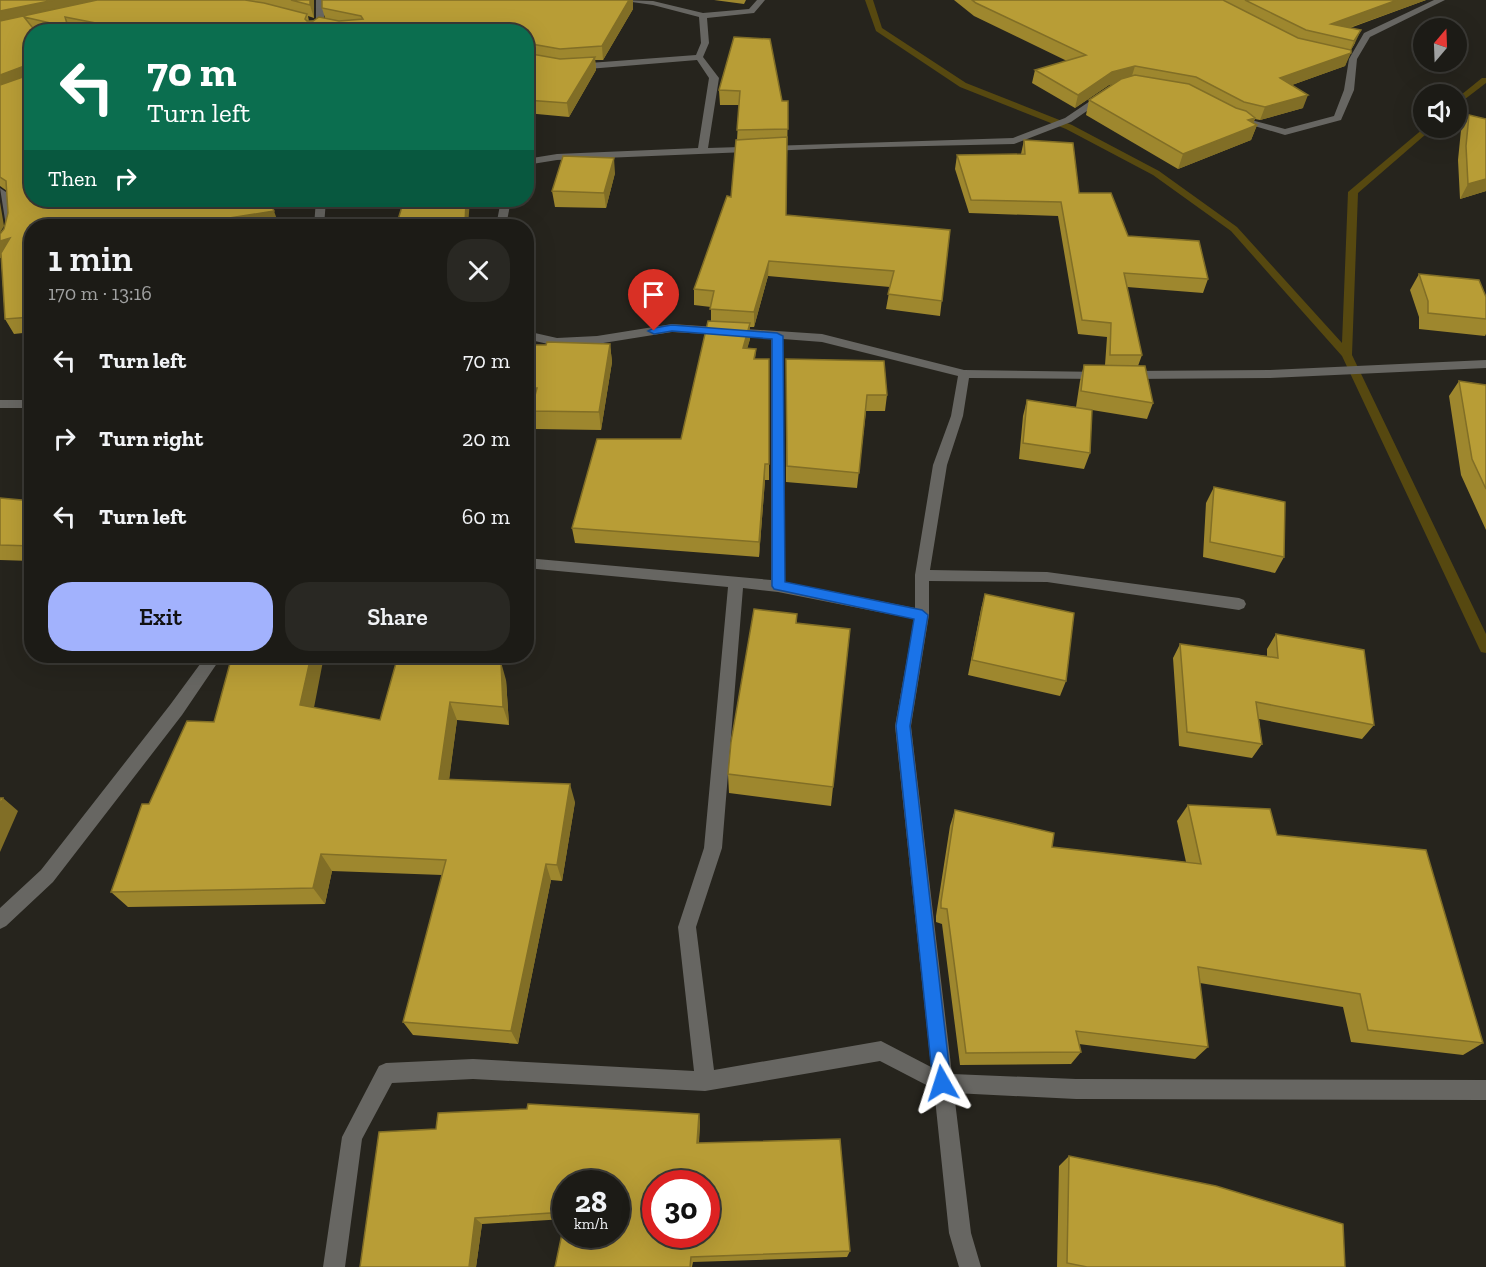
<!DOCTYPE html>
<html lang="en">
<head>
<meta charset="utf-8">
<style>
	:root { --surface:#1c1b16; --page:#292823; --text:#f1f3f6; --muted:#a0a1a1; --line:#3a3935; --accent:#a2b2fd }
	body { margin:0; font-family:"Zilla Slab",serif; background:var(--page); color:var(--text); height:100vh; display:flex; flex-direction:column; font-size:22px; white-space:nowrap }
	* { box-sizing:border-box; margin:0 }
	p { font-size:20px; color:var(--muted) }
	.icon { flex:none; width:33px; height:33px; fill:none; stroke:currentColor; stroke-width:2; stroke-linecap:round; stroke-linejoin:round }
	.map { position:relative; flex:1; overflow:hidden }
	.details { position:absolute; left:24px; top:219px; width:510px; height:444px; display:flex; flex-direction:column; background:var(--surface); border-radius:24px; box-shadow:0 6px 24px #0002,0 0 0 2px var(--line) }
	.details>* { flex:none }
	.hud { position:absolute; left:24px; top:24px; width:510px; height:183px; border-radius:24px; box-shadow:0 6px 24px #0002,0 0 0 2px var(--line); background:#0b6e4f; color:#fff; overflow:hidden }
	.needle { width:39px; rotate:19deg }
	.buttons { position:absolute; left:1413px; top:18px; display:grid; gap:12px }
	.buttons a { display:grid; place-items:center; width:54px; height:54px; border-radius:50%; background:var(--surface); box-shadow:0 6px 24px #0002,0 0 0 2px var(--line); font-size:30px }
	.speed { position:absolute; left:552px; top:1170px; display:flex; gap:12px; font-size:30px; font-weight:700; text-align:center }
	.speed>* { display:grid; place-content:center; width:78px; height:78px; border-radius:50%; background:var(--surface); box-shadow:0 6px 24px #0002,0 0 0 2px var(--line); line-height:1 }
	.speed small { font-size:15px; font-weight:400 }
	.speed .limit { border:9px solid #d22; background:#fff; color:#111 }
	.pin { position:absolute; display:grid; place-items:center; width:51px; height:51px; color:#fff; margin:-62px -26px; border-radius:50% 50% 50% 0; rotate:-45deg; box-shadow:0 0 6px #0007 }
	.pin .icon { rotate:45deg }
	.me { position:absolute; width:66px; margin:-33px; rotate:354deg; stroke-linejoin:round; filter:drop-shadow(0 0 4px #0008) }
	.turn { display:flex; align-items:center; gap:21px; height:126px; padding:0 24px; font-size:27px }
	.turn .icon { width:78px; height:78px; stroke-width:2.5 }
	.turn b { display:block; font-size:42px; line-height:51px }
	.then { display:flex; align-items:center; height:57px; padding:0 24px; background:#0003; gap:12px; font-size:22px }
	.round { display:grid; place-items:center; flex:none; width:63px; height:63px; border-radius:24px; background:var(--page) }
	.headline { display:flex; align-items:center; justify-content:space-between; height:102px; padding:0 24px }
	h1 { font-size:36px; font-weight:600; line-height:45px }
	.button { display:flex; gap:12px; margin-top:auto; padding:12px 24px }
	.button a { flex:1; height:69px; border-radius:24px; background:var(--accent); color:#111; font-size:24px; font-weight:600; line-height:69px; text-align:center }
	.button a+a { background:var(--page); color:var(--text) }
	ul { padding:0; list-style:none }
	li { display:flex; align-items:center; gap:18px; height:78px; padding:0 24px }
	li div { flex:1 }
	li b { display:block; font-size:22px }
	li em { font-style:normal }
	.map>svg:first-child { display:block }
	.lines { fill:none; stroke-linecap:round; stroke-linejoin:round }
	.stream { fill:#564810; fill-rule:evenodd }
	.minor { fill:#676662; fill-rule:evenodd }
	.wall { fill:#9e872e }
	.shaded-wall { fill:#816e26 }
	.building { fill:#b89d36; stroke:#816e26; stroke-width:1.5; fill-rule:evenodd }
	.route { fill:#1a73e8; stroke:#114b97; stroke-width:1.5 }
</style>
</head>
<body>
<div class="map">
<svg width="1486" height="1267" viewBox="0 0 1486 1267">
	<rect width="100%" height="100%" fill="#26241d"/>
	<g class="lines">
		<path class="stream" d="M 865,0 L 873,0 L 882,28 L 966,83 L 1072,125 L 1159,171 L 1237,227 L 1342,343 L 1348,192 L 1424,128 L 1433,128 L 1358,193 L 1352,355 L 1486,634 L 1486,653 L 1481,652 L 1479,648 L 1342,356 L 1231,231 L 1153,175 L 1066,129 L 960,87 L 876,31 Z
			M 1482,78 L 1486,78 L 1486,83 L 1456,106 L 1456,99 Z"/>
		<path class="minor" d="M 316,0 L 324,0 L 324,25 L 317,32 L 307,32 L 316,24 Z
			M 618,0 L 653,1 L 703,13 L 749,9 L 757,0 L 765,0 L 754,13 L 707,18 L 709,43 L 703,57 L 719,78 L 708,148 L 1013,138 L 1065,118 L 1102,93 L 1110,95 L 1071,122 L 1014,144 L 839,148 L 557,160 L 526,165 L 526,159 L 557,154 L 698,148 L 709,78 L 697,60 L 576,70 L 572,67 L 576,64 L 696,55 L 701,43 L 699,17 L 653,5 Z
			M 1434,0 L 1445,0 L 1370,37 L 1357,59 L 1354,90 L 1341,120 L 1285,135 L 1231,119 L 1236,116 L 1285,129 L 1334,116 L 1344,90 L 1349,59 L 1364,33 Z
			M 0,188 L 12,196 C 14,213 20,244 0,252 L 0,238 L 6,226 Z
			M 316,200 L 326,200 L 324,226 L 314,226 Z
			M 501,200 L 511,200 L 506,226 L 496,226 Z
			M 672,324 L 822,334 L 964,370 L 1106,372 L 1106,378 L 1102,379 L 969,378 L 963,416 L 947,465 L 930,570 L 1047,572 L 1239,598 L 1244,600 L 1246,604 L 1244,608 L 1239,610 L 1047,582 L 929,581 L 929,615 L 911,726 L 952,1074 L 1076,1079 L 1486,1080 L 1486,1100 L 1076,1099 L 954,1093 L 971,1233 L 981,1267 L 959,1267 L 949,1233 L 934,1089 L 880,1061 L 705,1091 L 473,1079 L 392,1083 L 362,1139 L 345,1267 L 323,1267 L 342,1137 L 379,1066 L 386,1063 L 473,1059 L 694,1071 L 678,927 L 704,848 L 728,587 L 526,568 L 526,558 L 771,580 L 771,338 L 672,332 L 597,344 L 557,346 L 526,339 L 526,331 L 557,338 L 597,336 ZM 783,339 L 822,342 L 958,376 L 951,416 L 933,465 L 915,575 L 915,608 L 785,582 ZM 743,588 L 778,592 L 914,619 L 895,726 L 931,1067 L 881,1041 L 714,1070 L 696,927 L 722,848 Z
			M 1486,360 L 1486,368 L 1270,378 L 1129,379 L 1123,375 L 1129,371 L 1270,370 Z
			M 0,400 L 32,400 L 32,408 L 0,408 Z
			M 206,656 L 222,656 L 182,715 L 53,882 L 6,926 L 0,929 L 0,908 L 41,870 L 170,705 Z"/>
	</g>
	<path class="wall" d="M 0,0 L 314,0 L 314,18 L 308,16 L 309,21 L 325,18 L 322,8 L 322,0 L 633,0 L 633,9 L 603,60 L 595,60 L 596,70 L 569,117 L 526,113 L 526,32 L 78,32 L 71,30 L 72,32 L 32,32 L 32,200 L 279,225 L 271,226 L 32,226 L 32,332 L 14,334 L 5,319 L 1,257 L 0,258 L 0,234 L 4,229 L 8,213 L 7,191 L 0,186 Z
		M 714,0 L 746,0 L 744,4 Z
		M 954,0 L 1426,0 L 1350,28 L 1355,43 L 1351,50 L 1345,66 L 1292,85 L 1303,108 L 1260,120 L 1255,119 L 1253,123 L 1257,125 L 1251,140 L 1178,169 L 1086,115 L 1089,100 L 1113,84 L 1109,85 L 1075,108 L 1032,83 L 1035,70 L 1067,61 L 974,16 Z
		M 734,37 L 782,101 L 788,101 L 786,215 L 950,230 L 940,316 L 886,309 L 890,287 L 768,276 L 754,327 L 750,327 L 750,339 L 747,348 L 756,349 L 755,359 L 769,464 L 769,480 L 765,480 L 759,557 L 575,543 L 572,528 L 681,439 L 711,321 L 711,307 L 694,305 L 694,289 L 731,197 L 737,140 L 739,105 L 720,105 L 719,90 Z
		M 1469,115 L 1486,119 L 1486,191 L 1460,199 L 1458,160 L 1461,130 Z
		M 1024,140 L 1079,193 L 1128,236 L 1208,279 L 1203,293 L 1127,287 L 1142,355 L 1138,366 L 1153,403 L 1147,419 L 1092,410 L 1090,453 L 1084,469 L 1019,459 L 1023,416 L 1027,400 L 1076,407 L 1080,381 L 1084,365 L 1105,365 L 1107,337 L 1078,334 L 1058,216 L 969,213 L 955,169 L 957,155 L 1021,154 Z
		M 615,173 L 606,208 L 555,207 L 552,191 Z
		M 1419,274 L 1486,297 L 1486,334 L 1485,336 L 1419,329 L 1419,317 L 1410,290 Z
		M 610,344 L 612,362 L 601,430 L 535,429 L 531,411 L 532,406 L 526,406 L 526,345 Z
		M 786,359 L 887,395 L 885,411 L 866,411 L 857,488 L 786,482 Z
		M 1459,381 L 1486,385 L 1486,530 L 1461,475 L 1449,396 Z
		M 1214,487 L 1284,557 L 1275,573 L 1203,557 L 1206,503 Z
		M 0,498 L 32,501 L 32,561 L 0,560 Z
		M 985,594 L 1066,681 L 1060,696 L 968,675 L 981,609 Z
		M 797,614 L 797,623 L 833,787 L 831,806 L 729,793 L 728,774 Z
		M 1276,634 L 1374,725 L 1362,739 L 1259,719 L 1262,744 L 1252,758 L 1179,746 L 1173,658 L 1180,644 L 1267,656 L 1267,649 Z
		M 506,680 L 509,725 L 457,720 L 449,779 L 575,802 L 562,881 L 551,880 L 518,1044 L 413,1035 L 403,1022 L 442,875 L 332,871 L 325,904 L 128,907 L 111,892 L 149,804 L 214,722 L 314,708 L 380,720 Z
		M 1188,805 L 1277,835 L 1483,1043 L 1463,1055 L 1351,1042 L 1343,1007 L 1200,983 L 1208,1047 L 1195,1059 L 1079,1044 L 1081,1052 L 1071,1064 L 960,1065 L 942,924 L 936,922 L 936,916 L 950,826 L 955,810 L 1052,847 L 1186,862 L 1177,821 Z
		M 699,1114 L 700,1123 L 699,1143 L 850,1251 L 847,1257 L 693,1262 L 692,1267 L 555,1267 L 565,1219 L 482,1224 L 476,1267 L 360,1267 Z
		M 1069,1156 L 1345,1267 L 1057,1267 L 1059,1166 Z"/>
	<path class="shaded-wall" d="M 54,0 L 112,0 L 24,17 L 0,26 L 0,11 Z
		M 310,0 L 314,0 L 314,18 L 310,5 Z
		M 629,0 L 633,0 L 633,9 L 603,60 L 602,46 Z
		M 1397,0 L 1426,0 L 1329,35 L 1331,24 Z
		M 65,17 L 72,32 L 70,32 L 68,27 Z
		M 1361,30 L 1355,43 L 1349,53 L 1351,53 L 1345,66 L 1275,91 L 1280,78 L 1349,53 L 1354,41 Z
		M 595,57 L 596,70 L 569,117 L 567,103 Z
		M 24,66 L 31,80 L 0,91 L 0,75 Z
		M 1135,66 L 1131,79 L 1109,85 L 1075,108 L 1078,95 L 1112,72 Z
		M 1308,95 L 1303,108 L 1260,120 L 1265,107 Z
		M 1255,118 L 1252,127 L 1257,125 L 1251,140 L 1178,169 L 1183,154 L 1248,120 Z
		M 614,158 L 615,173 L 606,208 L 604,193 Z
		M 1486,179 L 1486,191 L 1460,199 L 1468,184 Z
		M 466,200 L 470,200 L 468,226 L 465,226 Z
		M 0,202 L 4,226 L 0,233 Z
		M 274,211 L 279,225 L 271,226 L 211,226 L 211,221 Z
		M 10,238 L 19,253 L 0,258 L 0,241 Z
		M 769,261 L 768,276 L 754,327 L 754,312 Z
		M 750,323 L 750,339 L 743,364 L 743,348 Z
		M 610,344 L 612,362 L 601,430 L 599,412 Z
		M 765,464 L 765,480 L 759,557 L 759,542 Z
		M 311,656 L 324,656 L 311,723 L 300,705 Z
		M 501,662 L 506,680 L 509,725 L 503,707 Z
		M 450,702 L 457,720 L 447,796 L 439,779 Z
		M 570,784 L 575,802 L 562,881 L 557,865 Z
		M 3,798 L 18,811 L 0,852 L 0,805 Z
		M 321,854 L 332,871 L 325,904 L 313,888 Z
		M 546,864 L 551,880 L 518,1044 L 511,1031 Z
		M 699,1114 L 700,1123 L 698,1151 L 697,1143 Z
		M 475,1218 L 482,1224 L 476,1267 L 469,1267 Z"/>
	<path class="building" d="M 0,0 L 54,0 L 0,11 Z
		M 97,0 L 245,0 L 264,3 L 307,14 L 305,19 L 307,21 L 313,21 L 319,17 L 339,21 L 363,19 L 361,16 L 322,8 L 322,0 L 629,0 L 602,46 L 560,49 L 526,43 L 526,32 L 142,32 L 65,17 L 68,27 L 24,17 L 36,32 L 32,32 L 32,200 L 269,200 L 274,211 L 211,221 L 211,226 L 32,226 L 32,317 L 5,319 L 1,253 L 10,238 L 0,241 L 0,234 L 4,229 L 8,213 L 6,181 L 0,177 L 0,85 L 26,76 L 27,68 L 24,66 L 0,75 L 0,21 Z
		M 291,0 L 310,0 L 310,5 Z
		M 972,0 L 1223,0 L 1298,38 L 1351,50 L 1351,53 L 1280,78 L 1308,95 L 1265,107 L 1244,102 L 1196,77 L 1135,66 L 1112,72 L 1078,95 L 1035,70 L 1086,55 L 976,3 Z
		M 1245,0 L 1397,0 L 1331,24 L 1361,30 L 1354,41 L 1306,30 Z
		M 734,37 L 770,39 L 782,101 L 788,101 L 788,129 L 737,130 L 740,91 L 719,90 Z
		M 526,53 L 560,59 L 595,57 L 567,103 L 526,100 Z
		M 1135,75 L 1189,84 L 1236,108 L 1246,111 L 1255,118 L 1248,120 L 1257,125 L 1183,154 L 1089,100 L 1121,79 Z
		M 1469,115 L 1486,119 L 1486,179 L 1468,184 L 1466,146 Z
		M 787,137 L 786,215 L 950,230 L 942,301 L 888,294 L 894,271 L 769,261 L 754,312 L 710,309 L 714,291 L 694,289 L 727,196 L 731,197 L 736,140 Z
		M 1024,140 L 1073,143 L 1079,193 L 1111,193 L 1128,236 L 1199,241 L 1208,279 L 1124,273 L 1142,355 L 1110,355 L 1111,323 L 1082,320 L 1061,202 L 971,200 L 957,155 L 1025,154 Z
		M 563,156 L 614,158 L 604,193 L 552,191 Z
		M 404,200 L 466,200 L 465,226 L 354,226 L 356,222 L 397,223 Z
		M 1419,274 L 1479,280 L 1486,297 L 1486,319 L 1428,313 L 1428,301 Z
		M 708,321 L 750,323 L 743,348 L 756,349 L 754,359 L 769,359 L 769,464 L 765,464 L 759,542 L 572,528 L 597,439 L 681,439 Z
		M 547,342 L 610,344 L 599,412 L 531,411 L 537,388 L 526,388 L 526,345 L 546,345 Z
		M 786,359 L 884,361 L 887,395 L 867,395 L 859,473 L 787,466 Z
		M 1084,365 L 1145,366 L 1153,403 L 1081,391 Z
		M 1459,381 L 1486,385 L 1486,489 L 1472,459 Z
		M 1027,400 L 1092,410 L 1090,453 L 1023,443 Z
		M 1214,487 L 1285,502 L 1284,557 L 1210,542 Z
		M 0,498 L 32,501 L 32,546 L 0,545 Z
		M 985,594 L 1074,613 L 1066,681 L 972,660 Z
		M 754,609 L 797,614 L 796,623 L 850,629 L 833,787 L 728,774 L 731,742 Z
		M 1276,634 L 1364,650 L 1374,725 L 1256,702 L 1262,744 L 1187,732 L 1180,644 L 1278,658 Z
		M 232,656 L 311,656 L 300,705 L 380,720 L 398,656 L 454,656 L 501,662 L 503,707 L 450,702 L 439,779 L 570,784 L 557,865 L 546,864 L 511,1031 L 403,1022 L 446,860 L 321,854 L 313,888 L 111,892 L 142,804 L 149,804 L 187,721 L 214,722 Z
		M 0,798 L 3,798 L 0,805 Z
		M 1188,805 L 1270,809 L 1277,835 L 1426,850 L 1483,1043 L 1368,1030 L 1360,994 L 1198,967 L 1208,1047 L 1076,1031 L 1081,1052 L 966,1053 L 947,909 L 941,908 L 941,902 L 955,810 L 1054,833 L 1052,847 L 1201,864 Z
		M 528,1104 L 699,1114 L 697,1143 L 840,1139 L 850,1251 L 691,1257 L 690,1267 L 555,1267 L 566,1215 L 566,1234 L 616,1234 L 616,1184 L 566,1184 L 566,1212 L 475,1218 L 469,1267 L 360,1267 L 379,1132 L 436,1129 L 438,1113 L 527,1109 ZM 656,1184 L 706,1184 L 706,1234 L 656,1234 Z
		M 1069,1156 L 1216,1186 L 1343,1224 L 1345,1267 L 1087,1267 L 1067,1263 Z"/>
	<path class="route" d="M 672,325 L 777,333 L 783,336 L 785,582 L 922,610 L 928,615 L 910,726 L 951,1083 L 948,1090 L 942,1092 L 935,1090 L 933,1083 L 896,726 L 914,619 L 774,589 L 772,586 L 772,339 L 672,331 L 654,334 L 648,331 L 654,328 Z"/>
</svg>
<div class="buttons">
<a><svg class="needle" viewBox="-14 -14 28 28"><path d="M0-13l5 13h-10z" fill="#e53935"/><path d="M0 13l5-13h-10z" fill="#a0a1a1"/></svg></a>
<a><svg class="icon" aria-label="sound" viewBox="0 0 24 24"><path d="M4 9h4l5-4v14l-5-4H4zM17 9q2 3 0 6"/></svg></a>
</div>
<div class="speed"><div>28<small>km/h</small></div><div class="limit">30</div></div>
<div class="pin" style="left:654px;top:331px;background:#d93025"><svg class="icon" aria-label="arrive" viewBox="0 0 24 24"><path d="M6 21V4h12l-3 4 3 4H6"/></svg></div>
<svg class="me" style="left:942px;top:1083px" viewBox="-20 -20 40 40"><path d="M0-17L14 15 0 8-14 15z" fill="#1a73e8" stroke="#fff" stroke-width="4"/></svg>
<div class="hud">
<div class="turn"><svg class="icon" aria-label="left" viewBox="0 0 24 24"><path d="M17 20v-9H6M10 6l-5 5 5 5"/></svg><div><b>70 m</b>Turn left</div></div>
<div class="then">Then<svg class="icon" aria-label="right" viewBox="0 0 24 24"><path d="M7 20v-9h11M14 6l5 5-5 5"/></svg></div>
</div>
<section class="details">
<div class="headline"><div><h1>1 min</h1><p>170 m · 13:16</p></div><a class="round"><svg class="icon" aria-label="close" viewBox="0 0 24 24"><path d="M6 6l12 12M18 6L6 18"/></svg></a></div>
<ul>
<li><svg class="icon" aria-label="left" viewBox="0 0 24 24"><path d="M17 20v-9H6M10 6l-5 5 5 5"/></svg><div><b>Turn left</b></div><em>70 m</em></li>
<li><svg class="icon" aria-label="right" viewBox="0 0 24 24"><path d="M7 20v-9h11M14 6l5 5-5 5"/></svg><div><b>Turn right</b></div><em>20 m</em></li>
<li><svg class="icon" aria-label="left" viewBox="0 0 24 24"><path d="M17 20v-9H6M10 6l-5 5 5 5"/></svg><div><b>Turn left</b></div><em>60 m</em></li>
</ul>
<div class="button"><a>Exit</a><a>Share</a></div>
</section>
</div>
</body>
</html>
